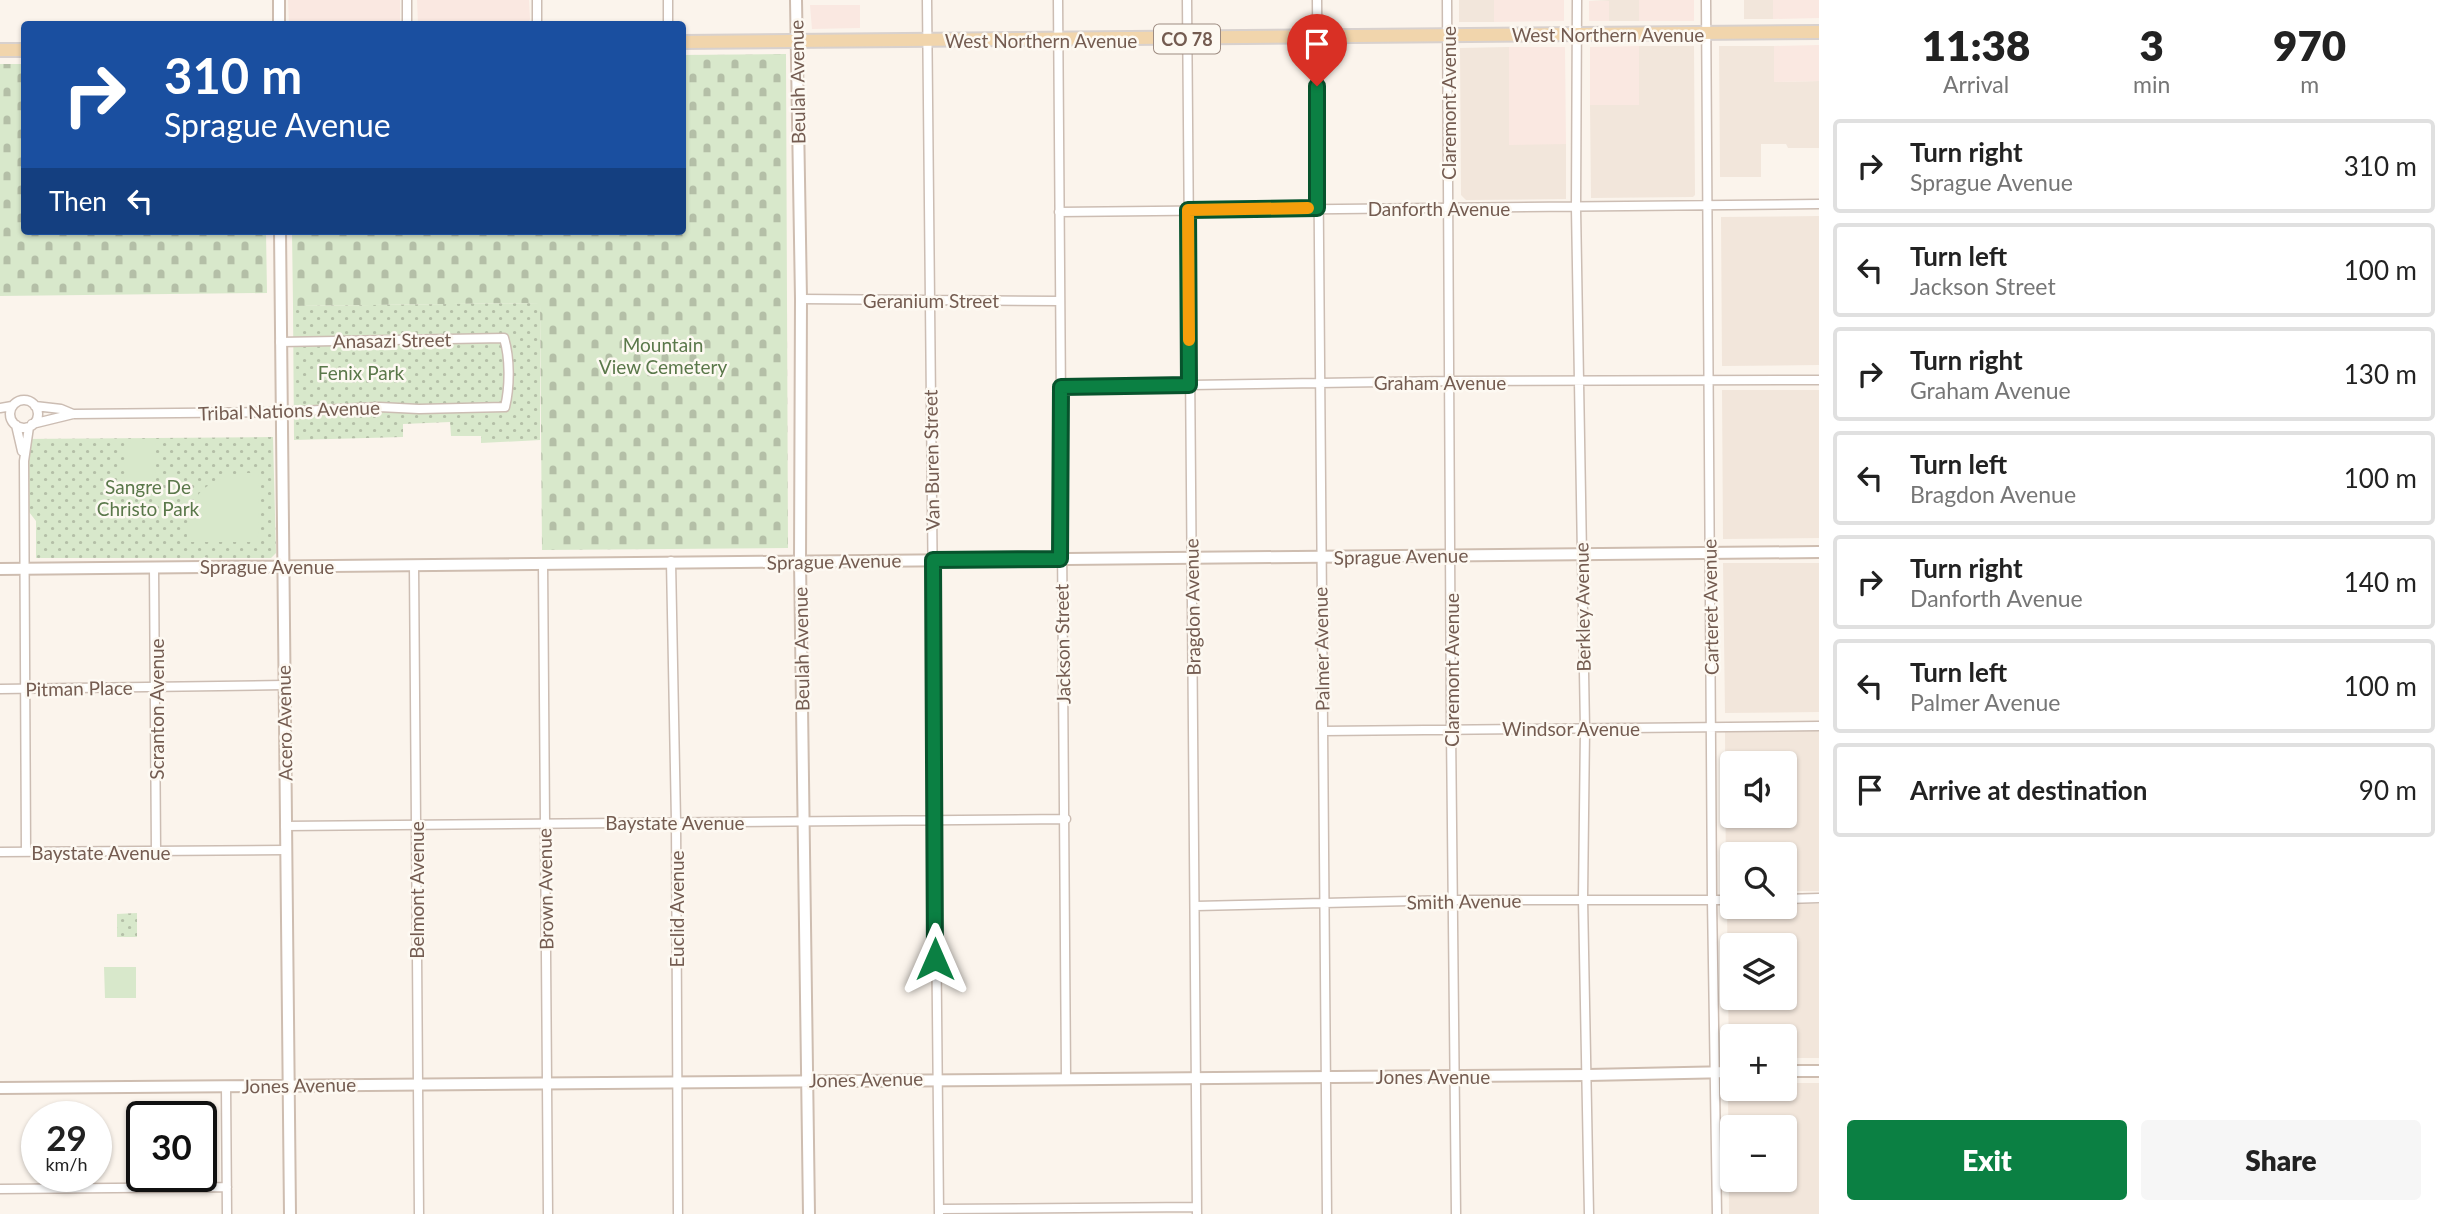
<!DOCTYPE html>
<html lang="en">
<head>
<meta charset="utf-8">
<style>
	:root { --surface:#fff; --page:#f6f6f6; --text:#222; --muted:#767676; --line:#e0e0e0; --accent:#0b8043 }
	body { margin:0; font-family:Lato,sans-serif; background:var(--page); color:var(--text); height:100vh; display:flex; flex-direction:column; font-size:26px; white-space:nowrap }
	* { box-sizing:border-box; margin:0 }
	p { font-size:23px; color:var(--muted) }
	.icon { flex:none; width:38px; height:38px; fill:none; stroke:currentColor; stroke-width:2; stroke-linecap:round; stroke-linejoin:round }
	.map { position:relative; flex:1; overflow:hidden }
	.side { display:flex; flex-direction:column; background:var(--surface); width:630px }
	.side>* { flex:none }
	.banner { position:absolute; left:21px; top:21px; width:665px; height:214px; border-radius:7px; box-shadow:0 2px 5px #0004; background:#1a4fa0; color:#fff; overflow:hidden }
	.fabs { position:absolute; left:1720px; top:751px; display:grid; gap:14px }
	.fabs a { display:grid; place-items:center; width:77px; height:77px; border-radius:7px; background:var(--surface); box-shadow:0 2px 5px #0004; font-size:35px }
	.speed { position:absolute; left:21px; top:1101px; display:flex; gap:14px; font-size:35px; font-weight:700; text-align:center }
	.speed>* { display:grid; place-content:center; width:91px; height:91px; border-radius:50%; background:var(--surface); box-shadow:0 2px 5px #0004; line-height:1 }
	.speed small { font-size:18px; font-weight:400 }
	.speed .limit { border:4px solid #111; border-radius:10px; background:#fff; color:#111 }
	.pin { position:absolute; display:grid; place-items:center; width:60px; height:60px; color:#fff; margin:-72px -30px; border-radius:50% 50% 50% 0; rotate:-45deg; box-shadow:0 0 7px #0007 }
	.pin .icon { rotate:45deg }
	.me { position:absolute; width:77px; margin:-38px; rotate:0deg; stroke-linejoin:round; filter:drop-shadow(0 0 5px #0008) }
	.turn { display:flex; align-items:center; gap:24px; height:147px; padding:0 28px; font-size:32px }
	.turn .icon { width:91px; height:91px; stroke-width:2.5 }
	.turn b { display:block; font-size:49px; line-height:60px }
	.then { display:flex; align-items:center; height:66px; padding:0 28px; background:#0003; gap:14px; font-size:26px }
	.eta { display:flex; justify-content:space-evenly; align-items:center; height:119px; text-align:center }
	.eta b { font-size:42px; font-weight:800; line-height:49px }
	.button { display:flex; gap:14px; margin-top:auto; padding:14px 28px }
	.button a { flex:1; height:80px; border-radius:7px; background:var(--accent); color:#fff; font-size:28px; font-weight:800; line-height:80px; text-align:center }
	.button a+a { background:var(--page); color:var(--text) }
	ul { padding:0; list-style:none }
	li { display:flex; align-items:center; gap:21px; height:94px; margin:0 14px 10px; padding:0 14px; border:4px solid var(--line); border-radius:7px }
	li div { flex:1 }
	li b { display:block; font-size:26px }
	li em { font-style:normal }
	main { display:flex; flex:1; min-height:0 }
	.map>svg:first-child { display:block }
	.residential { fill:#f2e6db; fill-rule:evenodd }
	.commercial { fill:#fae8e1 }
	.cemetery { fill:url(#cemetery-stones) }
	.park { fill:url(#park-dots) }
	.pitch { fill:#d8e8cb }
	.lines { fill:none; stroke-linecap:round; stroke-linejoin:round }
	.street-casing { stroke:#ccbdb3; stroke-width:11 }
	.secondary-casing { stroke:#cebdb0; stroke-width:14 }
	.primary-casing { stroke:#d8d1ce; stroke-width:16 }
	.street { stroke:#fff; stroke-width:8 }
	.secondary { stroke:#fff; stroke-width:10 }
	.primary { stroke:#f1d5ac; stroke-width:12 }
	.route-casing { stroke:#07532c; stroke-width:18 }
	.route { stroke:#0b8043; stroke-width:12 }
	.slow { stroke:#f59e0b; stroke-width:12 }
	.labels { text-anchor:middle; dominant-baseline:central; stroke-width:5; stroke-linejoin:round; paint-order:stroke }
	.shield { fill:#fdf9f2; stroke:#9d8b81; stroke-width:2 }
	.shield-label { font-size:18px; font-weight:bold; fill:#745c51 }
	.street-label { font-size:19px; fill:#745c51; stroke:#fdf9f2 }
	.park-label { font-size:19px; fill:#5a784a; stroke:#fdf9f2 }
</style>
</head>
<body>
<main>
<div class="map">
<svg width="1819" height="1214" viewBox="0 0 1819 1214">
	<defs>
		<pattern id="cemetery-stones" width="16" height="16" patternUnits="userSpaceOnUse" patternTransform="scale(1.75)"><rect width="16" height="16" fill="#d8e8cb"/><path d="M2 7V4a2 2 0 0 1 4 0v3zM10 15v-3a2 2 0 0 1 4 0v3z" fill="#b4bfa7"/></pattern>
		<pattern id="park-dots" width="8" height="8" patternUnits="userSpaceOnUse" patternTransform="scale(1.75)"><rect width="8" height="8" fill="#d8e8cb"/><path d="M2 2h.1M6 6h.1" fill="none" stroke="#b4bfa7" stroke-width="1.8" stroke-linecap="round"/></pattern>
	</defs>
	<rect width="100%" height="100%" fill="#fbf4ec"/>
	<path class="residential" d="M 1459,0 L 1497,0 L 1494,1 L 1494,22 L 1459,22 Z
		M 1589,0 L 1639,0 L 1639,21 L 1609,21 L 1609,1 Z
		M 1744,0 L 1773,0 L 1773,19 L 1744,19 Z
		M 1639,46 L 1694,46 L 1695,195 L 1693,197 L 1591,198 L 1590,105 L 1639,104 Z
		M 1719,46 L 1774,46 L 1774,82 L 1819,81 L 1819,148 L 1788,148 L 1786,144 L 1761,144 L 1761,177 L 1720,177 Z
		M 1509,47 L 1509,144 L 1566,144 L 1566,199 L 1466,200 L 1461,195 L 1460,48 Z
		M 1819,216 L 1819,365 L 1722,366 L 1721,217 Z
		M 1722,390 L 1819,390 L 1819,538 L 1723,539 Z
		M 1723,563 L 1819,563 L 1819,712 L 1725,713 Z
		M 1819,730 L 1819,891 L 1785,891 L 1785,854 L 1732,854 L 1732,892 L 1726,892 L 1725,731 ZM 1785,763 L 1785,816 L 1732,816 L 1732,763 Z
		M 1789,904 L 1819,904 L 1819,1058 L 1785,1058 L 1785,1036 L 1732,1036 L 1732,1059 L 1729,1059 L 1727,910 L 1788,910 ZM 1732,945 L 1785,945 L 1785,998 L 1732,998 Z
		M 1728,1083 L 1732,1083 L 1732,1088 L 1785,1088 L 1785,1083 L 1819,1083 L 1819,1214 L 1729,1214 ZM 1785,1127 L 1785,1180 L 1732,1180 L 1732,1127 Z"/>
	<path class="commercial" d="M 288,0 L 400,0 L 400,22 L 398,24 L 289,24 Z
		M 417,0 L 529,0 L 530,19 L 528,24 L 418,24 Z
		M 1494,0 L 1564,0 L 1564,21 L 1494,22 Z
		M 1639,0 L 1694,0 L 1694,21 L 1639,21 Z
		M 1773,0 L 1819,0 L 1819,18 L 1773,19 Z
		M 1589,1 L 1609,1 L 1609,21 L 1589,21 Z
		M 810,5 L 860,5 L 860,28 L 812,29 Z
		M 1819,45 L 1819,81 L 1774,82 L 1774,46 Z
		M 1639,46 L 1639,105 L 1590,105 L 1590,47 Z
		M 1509,47 L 1565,47 L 1566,144 L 1509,145 Z"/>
	<path class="cemetery" d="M 786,54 L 788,548 L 542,550 L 540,303 L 293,306 L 292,231 L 682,231 L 683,55 Z
		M 0,64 L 24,64 L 24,231 L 266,231 L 267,293 L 0,296 Z"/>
	<path class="park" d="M 540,303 L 540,440 L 481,443 L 481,436 L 451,436 L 450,422 L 403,424 L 403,437 L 294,440 L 293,306 Z
		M 273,437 L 276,553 L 271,558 L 36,558 L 36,521 L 22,503 L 20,439 Z
		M 137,913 L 137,937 L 117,937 L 117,914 Z"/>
	<path class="pitch" d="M 127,443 L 156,443 L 155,481 L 127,481 Z
		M 245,473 L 258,473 L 259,535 L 252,542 L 187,542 C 186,497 202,480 245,473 Z
		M 104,967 L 136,967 L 136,998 L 105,998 Z"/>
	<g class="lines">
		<g class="street-casing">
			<path id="street" d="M 407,0 L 407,24
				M 537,0 L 537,24
				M 668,0 L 668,24
				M 927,0 L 939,1214
				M 1058,0 L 1066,1078
				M 1187,0 L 1197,1214
				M 1317,0 L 1327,1214
				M 1447,0 L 1451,728 L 1456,1214
				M 1577,0 L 1576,208 L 1585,729 L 1583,899 L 1589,1214
				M 1706,0 L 1712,900 L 1717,1214
				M 1059,212 L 1819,204
				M 801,299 L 1060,301
				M 1061,387 L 1448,381 L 1819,380
				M10 414a14 14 0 1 1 28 0a14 14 0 1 1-28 0Z
				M 35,406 L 61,409 L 73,414
				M 0,408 L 12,406
				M 32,424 L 73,414 L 281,412 L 379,407 L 419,409 L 505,407 C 510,386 510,358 504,338 L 280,342
				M 16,425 L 22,451
				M 671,561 L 676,821 L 678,1214
				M 543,563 L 548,1214
				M 414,565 L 419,1214
				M 154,567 L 156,852
				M 0,689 L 284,685
				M 1323,731 L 1819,726
				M 285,826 L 1066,819
				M 0,852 L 285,850
				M 26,852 L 24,461 L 29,427
				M 1785,899 L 1819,898
				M 1196,906 L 1453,900 L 1732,900
				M 226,1086 L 227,1214
				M 0,1189 L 227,1187
				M 939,1209 L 1197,1207"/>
		</g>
		<g class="secondary-casing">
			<path id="secondary" d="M 279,0 L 279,24
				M 796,0 L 801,299 L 800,561 L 809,1214
				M 280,231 L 290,1214
				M 0,569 L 1819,552
				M 1785,1071 L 1819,1071
				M 0,1088 L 1588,1075 L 1732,1072"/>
		</g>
		<g class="primary-casing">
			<path id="primary" d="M 682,42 L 1819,32
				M 0,50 L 24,50"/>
		</g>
		<use href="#street" class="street"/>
		<use href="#secondary" class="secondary"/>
		<use href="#primary" class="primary"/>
	</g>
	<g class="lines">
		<g class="route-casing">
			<path id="route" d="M 935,959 L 933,560 L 1060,559 L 1061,387 L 1189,385 L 1188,210 L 1317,208 L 1317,86"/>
		</g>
		<use href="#route" class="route"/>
		<path class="slow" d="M 1189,340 L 1188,210 L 1308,208"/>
	</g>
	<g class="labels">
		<rect class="shield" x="1154" y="24.5" width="66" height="29" rx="5"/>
		<g class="shield-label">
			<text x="1187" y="39">CO 78</text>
		</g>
		<g class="street-label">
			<text x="1608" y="34">West Northern Avenue</text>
			<text x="1041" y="40">West Northern Avenue</text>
			<text transform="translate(797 82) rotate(-91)">Beulah Avenue</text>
			<text transform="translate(1448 103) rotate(-90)">Claremont Avenue</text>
			<text x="1439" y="208">Danforth Avenue</text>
			<text x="931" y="300">Geranium Street</text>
			<text transform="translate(392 340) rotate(-1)">Anasazi Street</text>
			<text x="1440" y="382">Graham Avenue</text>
			<text transform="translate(289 410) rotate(-2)">Tribal Nations Avenue</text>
			<text transform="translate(931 460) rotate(-91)">Van Buren Street</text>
			<text transform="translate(1401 556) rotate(-1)">Sprague Avenue</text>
			<text transform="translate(834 561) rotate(-1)">Sprague Avenue</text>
			<text x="267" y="566">Sprague Avenue</text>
			<text transform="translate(1192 607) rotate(-91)">Bragdon Avenue</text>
			<text transform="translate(1582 607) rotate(-91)">Berkley Avenue</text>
			<text transform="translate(1710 607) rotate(-91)">Carteret Avenue</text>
			<text transform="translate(1062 644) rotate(-91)">Jackson Street</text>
			<text transform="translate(801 649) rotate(-91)">Beulah Avenue</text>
			<text transform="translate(1321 649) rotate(-91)">Palmer Avenue</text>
			<text transform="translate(1451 670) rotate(-90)">Claremont Avenue</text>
			<text transform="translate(79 688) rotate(-1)">Pitman Place</text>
			<text transform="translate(156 709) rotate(-90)">Scranton Avenue</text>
			<text transform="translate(284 723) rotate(-91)">Acero Avenue</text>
			<text x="1571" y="728">Windsor Avenue</text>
			<text x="675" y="822">Baystate Avenue</text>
			<text x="101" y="852">Baystate Avenue</text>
			<text transform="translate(545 889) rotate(-91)">Brown Avenue</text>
			<text transform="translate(416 890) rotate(-90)">Belmont Avenue</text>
			<text transform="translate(1464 901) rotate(-1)">Smith Avenue</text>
			<text transform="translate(676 909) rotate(-90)">Euclid Avenue</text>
			<text x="1433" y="1076">Jones Avenue</text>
			<text transform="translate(866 1079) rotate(-1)">Jones Avenue</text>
			<text transform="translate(299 1085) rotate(-1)">Jones Avenue</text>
		</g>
		<g class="park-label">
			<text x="663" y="344">Mountain<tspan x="663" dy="22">View Cemetery</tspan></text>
			<text x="361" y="372">Fenix Park</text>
			<text x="148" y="486">Sangre De<tspan x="148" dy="22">Christo Park</tspan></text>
		</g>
	</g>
</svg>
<div class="fabs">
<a><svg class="icon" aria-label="sound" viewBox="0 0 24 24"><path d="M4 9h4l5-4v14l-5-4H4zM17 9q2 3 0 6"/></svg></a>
<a><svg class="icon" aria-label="search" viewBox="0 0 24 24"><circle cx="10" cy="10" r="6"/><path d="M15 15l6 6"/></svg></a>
<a><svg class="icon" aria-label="layers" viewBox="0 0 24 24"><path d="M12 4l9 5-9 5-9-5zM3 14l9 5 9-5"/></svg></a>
<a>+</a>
<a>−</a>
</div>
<div class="speed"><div>29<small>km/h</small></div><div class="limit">30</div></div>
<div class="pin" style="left:1317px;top:86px;background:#d93025"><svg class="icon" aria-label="arrive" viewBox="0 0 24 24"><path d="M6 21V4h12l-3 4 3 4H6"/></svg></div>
<svg class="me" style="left:935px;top:959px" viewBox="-20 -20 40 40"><path d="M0-17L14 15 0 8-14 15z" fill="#0b8043" stroke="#fff" stroke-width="4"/></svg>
<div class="banner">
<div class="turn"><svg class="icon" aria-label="right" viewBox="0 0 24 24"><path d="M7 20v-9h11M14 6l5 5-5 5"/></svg><div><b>310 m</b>Sprague Avenue</div></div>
<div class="then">Then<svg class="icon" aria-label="left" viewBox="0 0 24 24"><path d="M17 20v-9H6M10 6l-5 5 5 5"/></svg></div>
</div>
</div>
<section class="side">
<div class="eta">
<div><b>11:38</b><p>Arrival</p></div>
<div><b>3</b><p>min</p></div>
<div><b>970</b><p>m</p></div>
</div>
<ul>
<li><svg class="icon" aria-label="right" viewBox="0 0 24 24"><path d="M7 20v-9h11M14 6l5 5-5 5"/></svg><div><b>Turn right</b><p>Sprague Avenue</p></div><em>310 m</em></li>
<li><svg class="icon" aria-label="left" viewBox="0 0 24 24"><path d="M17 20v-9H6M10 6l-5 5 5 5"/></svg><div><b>Turn left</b><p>Jackson Street</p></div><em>100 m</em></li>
<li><svg class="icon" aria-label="right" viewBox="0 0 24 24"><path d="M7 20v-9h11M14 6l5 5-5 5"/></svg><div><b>Turn right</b><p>Graham Avenue</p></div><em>130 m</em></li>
<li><svg class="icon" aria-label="left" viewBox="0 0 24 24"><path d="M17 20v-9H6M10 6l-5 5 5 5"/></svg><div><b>Turn left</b><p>Bragdon Avenue</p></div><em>100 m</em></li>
<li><svg class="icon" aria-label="right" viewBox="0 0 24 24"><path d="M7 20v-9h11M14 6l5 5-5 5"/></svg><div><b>Turn right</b><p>Danforth Avenue</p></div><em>140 m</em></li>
<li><svg class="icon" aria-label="left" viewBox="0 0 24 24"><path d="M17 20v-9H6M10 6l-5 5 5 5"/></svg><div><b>Turn left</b><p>Palmer Avenue</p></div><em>100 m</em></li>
<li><svg class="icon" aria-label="arrive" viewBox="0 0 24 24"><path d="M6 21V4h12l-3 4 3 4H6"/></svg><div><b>Arrive at destination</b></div><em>90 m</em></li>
</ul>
<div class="button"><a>Exit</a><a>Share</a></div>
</section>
</main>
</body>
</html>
